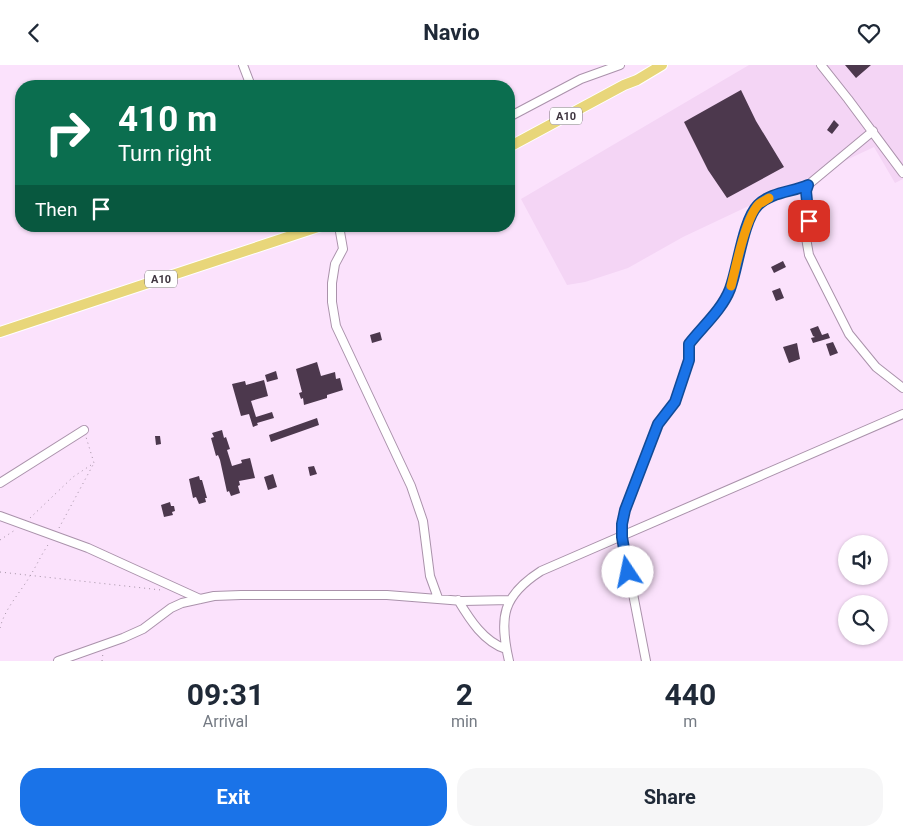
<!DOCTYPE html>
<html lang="en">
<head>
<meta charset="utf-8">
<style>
	:root { --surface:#fff; --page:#f6f6f7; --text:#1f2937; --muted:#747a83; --accent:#1a73e8 }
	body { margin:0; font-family:Roboto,sans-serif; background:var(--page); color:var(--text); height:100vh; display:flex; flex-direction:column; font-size:19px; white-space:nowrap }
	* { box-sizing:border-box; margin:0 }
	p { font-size:16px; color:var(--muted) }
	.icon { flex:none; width:28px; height:28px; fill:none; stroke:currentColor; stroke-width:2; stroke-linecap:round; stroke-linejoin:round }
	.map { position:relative; height:596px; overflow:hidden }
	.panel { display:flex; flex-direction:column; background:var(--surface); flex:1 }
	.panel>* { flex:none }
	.guide { position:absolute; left:15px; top:15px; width:500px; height:152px; border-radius:20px; box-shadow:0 1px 4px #0004; background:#0b6e4f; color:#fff; overflow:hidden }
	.tools { position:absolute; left:838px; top:470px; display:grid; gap:10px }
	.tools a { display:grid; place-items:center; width:50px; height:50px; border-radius:50%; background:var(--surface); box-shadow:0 1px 4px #0004; font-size:25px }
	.pin { position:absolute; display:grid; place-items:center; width:42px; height:42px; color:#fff; margin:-21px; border-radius:10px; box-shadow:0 2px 8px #0006 }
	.me { position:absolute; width:55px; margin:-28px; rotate:349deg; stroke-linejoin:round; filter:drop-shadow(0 0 4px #0008) }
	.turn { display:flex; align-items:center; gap:18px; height:105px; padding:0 20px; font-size:22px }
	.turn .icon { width:65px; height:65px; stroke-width:2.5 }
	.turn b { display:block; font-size:35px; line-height:42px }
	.then { display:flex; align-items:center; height:48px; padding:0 20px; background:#0003; gap:10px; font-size:19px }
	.eta { display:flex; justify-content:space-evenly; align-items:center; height:85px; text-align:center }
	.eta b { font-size:30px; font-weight:700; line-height:35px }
	.action { display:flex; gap:10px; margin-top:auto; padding:10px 20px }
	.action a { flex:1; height:58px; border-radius:20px; background:var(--accent); color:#fff; font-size:20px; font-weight:700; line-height:58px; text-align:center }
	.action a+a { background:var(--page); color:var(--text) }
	header { display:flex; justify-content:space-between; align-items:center; height:65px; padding:0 20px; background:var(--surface); font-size:22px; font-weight:700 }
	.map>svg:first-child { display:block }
	.built { fill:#f4d5f5 }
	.building { fill:#4c384d }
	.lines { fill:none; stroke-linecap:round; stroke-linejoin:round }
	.minor-casing { stroke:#aa92ab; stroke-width:10 }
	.major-casing { stroke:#fff; stroke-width:12 }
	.path { stroke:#a291a3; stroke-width:1; stroke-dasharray:1 4; stroke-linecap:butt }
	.minor { stroke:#fff; stroke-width:8 }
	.major { stroke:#e8d67a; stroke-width:10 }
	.route-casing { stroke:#114b97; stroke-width:12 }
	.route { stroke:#1a73e8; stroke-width:9 }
	.slow { stroke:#f59e0b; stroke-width:9 }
	.labels { text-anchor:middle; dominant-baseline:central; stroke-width:5; stroke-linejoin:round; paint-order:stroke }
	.shield { fill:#fff; stroke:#797279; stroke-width:1 }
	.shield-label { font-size:11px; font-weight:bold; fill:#3f3640 }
</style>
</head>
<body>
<header><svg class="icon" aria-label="back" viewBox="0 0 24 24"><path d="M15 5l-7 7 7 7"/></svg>Navio<svg class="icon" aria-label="heart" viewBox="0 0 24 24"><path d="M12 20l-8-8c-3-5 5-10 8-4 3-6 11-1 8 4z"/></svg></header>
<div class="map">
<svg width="903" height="596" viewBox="0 0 903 596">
	<rect width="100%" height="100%" fill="#fbe2fc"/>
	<path class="built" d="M 749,0 L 903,0 L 903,114 L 895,118 L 874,82 L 683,172 L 628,203 L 585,217 L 567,220 L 521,134 Z"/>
	<path class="building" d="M 845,0 L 871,0 L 856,13 Z
		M 741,25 L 756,56 L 784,102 L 727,133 L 708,105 L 684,57 Z
		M 834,55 L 839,60 L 832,69 L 827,65 Z
		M 783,196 L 786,202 L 774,208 L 771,202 Z
		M 780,223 L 784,233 L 776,236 L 772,226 Z
		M 818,261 L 822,270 L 828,268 L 830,273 L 813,278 L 811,273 L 815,272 L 813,271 L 810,264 Z
		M 380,267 L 382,275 L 372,278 L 370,270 Z
		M 833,277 L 838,288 L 830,291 L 826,279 Z
		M 797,278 L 800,294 L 789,298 L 783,282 Z
		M 317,297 L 321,311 L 335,307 L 336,314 L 340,313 L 343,325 L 327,330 L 327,333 L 304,340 L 303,333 L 301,334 L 299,328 L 302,327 L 296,304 Z
		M 276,306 L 278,314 L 267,317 L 265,310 Z
		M 264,315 L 268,331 L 251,336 L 256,352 L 272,347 L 274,353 L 257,358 L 258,360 L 253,362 L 249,349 L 241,351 L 232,319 L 245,316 L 246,320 Z
		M 317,353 L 319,360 L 271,377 L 269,370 Z
		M 222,365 L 224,373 L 226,372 L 230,384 L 227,385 L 232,401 L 242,398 L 241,395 L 250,393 L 255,413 L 239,416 L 240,420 L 238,421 L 240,428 L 231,431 L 229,426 L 227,427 L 220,395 L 218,390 L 216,391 L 211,373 L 214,372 L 212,368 Z
		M 155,371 L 160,371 L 161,379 L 156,380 Z
		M 314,401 L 317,409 L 310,411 L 308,402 Z
		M 273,409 L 277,422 L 268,425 L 264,412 Z
		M 199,411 L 200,415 L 202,415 L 207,433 L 205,433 L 206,437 L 199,439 L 196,432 L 193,433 L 189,414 Z
		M 170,437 L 171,441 L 174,441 L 175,446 L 172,447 L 173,450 L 164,452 L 161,440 Z"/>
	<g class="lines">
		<g class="minor-casing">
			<path id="minor" d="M 243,0 L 251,21
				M 821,0 L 848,34 L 903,108
				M 509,52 L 581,14 L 620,0
				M 873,66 L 808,120 L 806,126 L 809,156 L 806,173 L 809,190 L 849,269 L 876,302 L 903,323
				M 339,161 L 343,184 L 335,199 L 332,218 L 332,237 L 336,261 L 411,421 L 423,456 L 430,511 L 438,533
				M 0,418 L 84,365
				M 0,451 L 88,483 L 200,534
				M 458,535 C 470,555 484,577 506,584
				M 58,596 L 123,573 L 143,564 L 171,543 L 182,538 L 214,531 L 241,530 L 387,530 L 463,536 L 510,535
				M 509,596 C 499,552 502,531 541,506 L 903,349
				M 646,596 L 622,472 L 622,459 L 625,445 L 658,359 L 675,337 L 689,295 L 689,279 C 702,262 722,244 730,224 C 738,203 743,155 758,140 C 771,127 792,127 808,120"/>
		</g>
		<g class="major-casing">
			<path id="major" d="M 509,82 L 624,20 L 637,15 L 662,0
				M 0,267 L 321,161"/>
		</g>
		<path class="path" d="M 30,453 L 73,412 L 94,398 L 86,372
			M 59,463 L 94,398
			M 0,475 L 15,465
			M 0,507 L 161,525
			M 0,563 C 5,543 20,528 30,511 C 37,500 42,488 50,477
			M 102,596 L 103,588"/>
		<use href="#minor" class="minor"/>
		<use href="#major" class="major"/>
	</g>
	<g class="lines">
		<g class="route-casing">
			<path id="route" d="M 628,507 L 622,472 L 622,459 L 625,445 L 658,359 L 675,337 L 689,295 L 689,279 C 702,262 722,245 730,224 C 738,203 743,155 758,140 C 771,127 792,127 808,120 L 806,126 L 809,156"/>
		</g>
		<use href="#route" class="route"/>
		<path class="slow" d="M 731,221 C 736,202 746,151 759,139 C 762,137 766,135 769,133"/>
	</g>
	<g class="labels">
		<g class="shield">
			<rect x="550" y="42.5" width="32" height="17" rx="4"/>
			<rect x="145" y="205.5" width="32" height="17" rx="4"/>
		</g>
		<g class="shield-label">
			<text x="566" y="51">A10</text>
			<text x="161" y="214">A10</text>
		</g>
	</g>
</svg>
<div class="tools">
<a><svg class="icon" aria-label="sound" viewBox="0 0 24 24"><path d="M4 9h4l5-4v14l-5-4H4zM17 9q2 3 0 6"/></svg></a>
<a><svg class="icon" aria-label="search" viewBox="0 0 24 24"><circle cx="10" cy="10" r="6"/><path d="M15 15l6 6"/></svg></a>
</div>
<div class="pin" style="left:809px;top:156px;background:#d93025"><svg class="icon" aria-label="arrive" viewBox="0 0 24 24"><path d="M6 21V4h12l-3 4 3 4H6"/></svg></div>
<svg class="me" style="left:628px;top:507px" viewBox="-20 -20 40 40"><circle r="19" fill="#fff"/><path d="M0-13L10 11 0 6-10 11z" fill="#1a73e8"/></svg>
<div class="guide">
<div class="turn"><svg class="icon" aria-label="right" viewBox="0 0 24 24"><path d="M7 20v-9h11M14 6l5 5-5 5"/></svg><div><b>410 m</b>Turn right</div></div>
<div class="then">Then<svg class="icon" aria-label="arrive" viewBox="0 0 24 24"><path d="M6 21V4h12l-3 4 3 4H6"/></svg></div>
</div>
</div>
<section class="panel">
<div class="eta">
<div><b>09:31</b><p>Arrival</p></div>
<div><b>2</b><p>min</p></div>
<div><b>440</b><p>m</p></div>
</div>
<div class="action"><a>Exit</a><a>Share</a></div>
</section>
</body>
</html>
